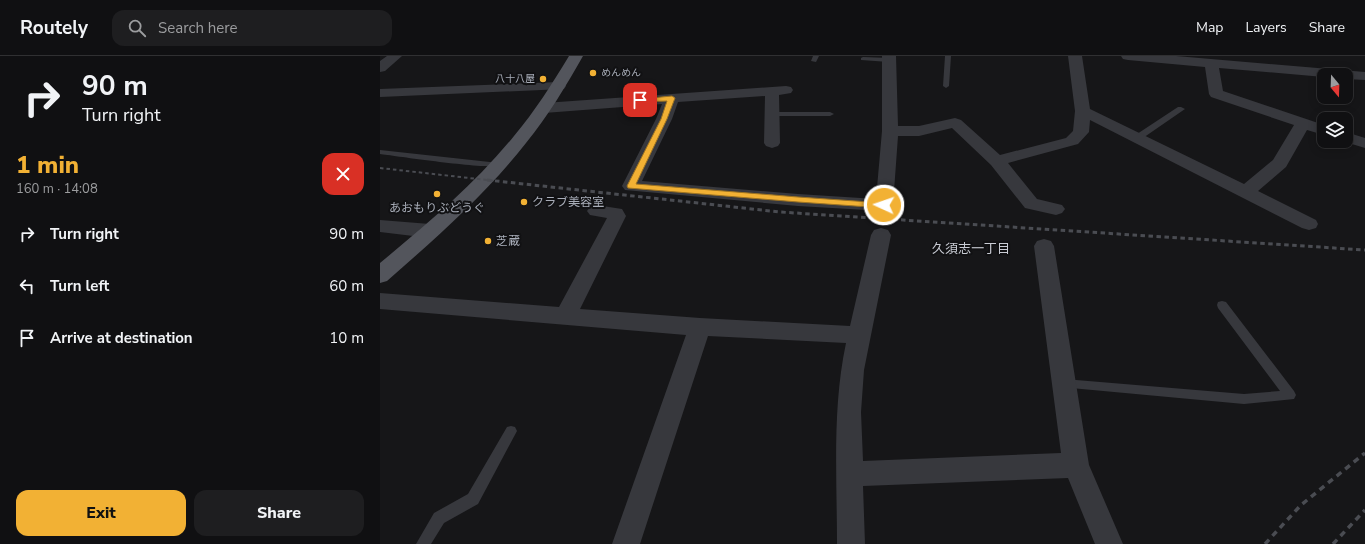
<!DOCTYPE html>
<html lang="en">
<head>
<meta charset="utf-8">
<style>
	:root { --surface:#101012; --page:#1e1e20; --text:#f1f3f6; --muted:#9c9d9f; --line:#303032; --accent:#f2b134 }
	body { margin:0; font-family:"Nunito Sans","Noto Sans JP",sans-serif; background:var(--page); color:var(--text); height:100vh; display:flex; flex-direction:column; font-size:15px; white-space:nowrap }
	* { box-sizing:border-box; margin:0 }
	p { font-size:13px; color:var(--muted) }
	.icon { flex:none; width:22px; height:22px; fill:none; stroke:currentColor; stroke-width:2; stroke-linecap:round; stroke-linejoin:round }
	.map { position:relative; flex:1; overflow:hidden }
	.details { display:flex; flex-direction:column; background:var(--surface); width:380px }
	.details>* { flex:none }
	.hud { background:#101012; color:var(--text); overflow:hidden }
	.needle { width:26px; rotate:161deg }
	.controls { position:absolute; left:937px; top:12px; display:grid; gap:8px }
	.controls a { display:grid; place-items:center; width:36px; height:36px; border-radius:8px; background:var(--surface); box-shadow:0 2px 10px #0003,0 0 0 1px var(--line); font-size:20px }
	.pin { position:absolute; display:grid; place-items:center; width:34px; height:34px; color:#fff; margin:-17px; border-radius:8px; box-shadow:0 2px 6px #0006 }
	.me { position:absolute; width:44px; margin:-22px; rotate:273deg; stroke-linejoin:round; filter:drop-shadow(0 0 3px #0008) }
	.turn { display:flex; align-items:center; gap:14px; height:84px; padding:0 16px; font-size:18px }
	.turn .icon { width:52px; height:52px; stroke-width:2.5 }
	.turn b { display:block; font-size:28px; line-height:34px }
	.round { display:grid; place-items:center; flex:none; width:42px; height:42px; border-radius:12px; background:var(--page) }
	.summary { display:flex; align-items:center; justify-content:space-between; height:68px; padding:0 16px }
	h1 { font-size:24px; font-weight:800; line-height:30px; color:var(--accent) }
	.cta { display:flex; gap:8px; margin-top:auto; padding:8px 16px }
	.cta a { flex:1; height:46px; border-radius:12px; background:var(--accent); color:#111; font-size:16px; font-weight:800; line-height:46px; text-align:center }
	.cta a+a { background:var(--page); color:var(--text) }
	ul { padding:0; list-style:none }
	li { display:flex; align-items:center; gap:12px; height:52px; padding:0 16px }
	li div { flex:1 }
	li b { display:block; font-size:15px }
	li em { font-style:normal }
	header { display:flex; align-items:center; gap:24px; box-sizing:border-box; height:56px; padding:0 20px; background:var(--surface); border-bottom:1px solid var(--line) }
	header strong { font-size:19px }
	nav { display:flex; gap:22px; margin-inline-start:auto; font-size:14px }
	.search { width:280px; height:36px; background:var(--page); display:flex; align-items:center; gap:10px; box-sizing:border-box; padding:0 14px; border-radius:12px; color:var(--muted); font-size:15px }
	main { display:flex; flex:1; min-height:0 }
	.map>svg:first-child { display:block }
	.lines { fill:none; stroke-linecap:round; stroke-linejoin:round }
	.lane { fill:#37383d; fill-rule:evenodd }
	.street { fill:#37383d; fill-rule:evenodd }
	.primary { fill:#53555c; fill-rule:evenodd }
	.rail-far2 { stroke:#4a4c52; stroke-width:2; stroke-dasharray:3.5 3; stroke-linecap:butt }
	.rail-far1 { stroke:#4a4c52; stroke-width:3; stroke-dasharray:4.5 3.5; stroke-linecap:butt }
	.rail { stroke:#4a4c52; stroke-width:3.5; stroke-dasharray:6 5; stroke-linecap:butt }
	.route { fill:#f2b134; stroke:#9d7322 }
	.poi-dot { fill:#f2b134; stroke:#111113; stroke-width:1.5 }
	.labels { text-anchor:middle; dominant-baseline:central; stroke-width:4; stroke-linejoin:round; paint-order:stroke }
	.far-poi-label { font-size:10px; fill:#a8adb8; stroke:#111113; text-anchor:start }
	.poi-label { font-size:12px; fill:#a8adb8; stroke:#111113; text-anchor:start }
	.neighbourhood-label { font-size:13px; fill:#c9ccd4; stroke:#111113 }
</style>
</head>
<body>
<header>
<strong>Routely</strong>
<div class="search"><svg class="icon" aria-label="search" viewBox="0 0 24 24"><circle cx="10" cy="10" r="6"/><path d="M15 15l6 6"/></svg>Search here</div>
<nav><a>Map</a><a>Layers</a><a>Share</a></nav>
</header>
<main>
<section class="details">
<div class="hud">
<div class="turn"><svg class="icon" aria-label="right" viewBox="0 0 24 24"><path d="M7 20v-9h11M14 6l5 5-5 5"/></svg><div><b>90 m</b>Turn right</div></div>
</div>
<div class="summary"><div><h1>1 min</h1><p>160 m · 14:08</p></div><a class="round" style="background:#d93025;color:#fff"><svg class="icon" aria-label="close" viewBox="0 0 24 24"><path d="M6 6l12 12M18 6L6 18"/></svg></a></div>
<ul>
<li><svg class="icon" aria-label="right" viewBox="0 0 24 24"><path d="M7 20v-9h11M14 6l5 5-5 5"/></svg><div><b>Turn right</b></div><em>90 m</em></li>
<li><svg class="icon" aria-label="left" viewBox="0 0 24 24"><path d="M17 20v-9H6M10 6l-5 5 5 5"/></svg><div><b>Turn left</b></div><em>60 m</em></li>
<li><svg class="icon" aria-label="arrive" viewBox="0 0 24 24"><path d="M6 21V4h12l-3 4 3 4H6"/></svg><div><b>Arrive at destination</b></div><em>10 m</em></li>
</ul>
<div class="cta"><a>Exit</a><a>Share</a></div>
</section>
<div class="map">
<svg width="985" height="488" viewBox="0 0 985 488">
	<rect width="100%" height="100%" fill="#161618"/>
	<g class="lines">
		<path class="lane" d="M 433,0 L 439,0 L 436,6 L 431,5 Z
			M 565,0 L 571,0 L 569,30 L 566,32 L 563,30 Z
			M 483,1 L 509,2 L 512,4 L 509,6 L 481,4 L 481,2 Z
			M 798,51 L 801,51 L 805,53 L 760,84 L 754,84 L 754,80 Z
			M 389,56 L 450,56 L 454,58 L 450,60 L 392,60 L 388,58 Z
			M 0,94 L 119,107 L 123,109 C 116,115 16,100 0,98 Z
			M 842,245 L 846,246 L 914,335 L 916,339 L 914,343 L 864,348 L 680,331 L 678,328 L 680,325 L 684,323 L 864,338 L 900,335 L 838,252 L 837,249 L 838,246 Z
			M 131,370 L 135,371 L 137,375 L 98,448 L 64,467 L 51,488 L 36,488 L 54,457 L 88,438 L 127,371 Z"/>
		<path class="street" d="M 7,0 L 22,0 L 5,15 L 0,16 L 0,5 Z
			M 502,0 L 516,0 L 518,70 L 539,70 L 575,62 L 581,64 L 620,99 L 686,82 L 693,75 L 695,55 L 688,0 L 702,0 L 710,53 L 864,128 L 893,104 L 914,69 L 831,41 L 829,38 L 825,11 L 748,4 L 743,3 L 741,0 L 796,0 L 985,16 L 985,24 L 966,23 L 966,19 L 944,19 L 944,21 L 839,12 L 843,35 L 944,69 L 944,79 L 927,74 L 906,111 L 878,135 L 936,164 L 938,168 L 936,172 L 929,174 L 922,172 L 710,64 L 709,76 L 698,88 L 628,107 L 657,143 L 682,149 L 685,153 L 682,157 L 676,159 L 645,152 L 611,109 L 572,72 L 539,80 L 518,80 L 513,149 L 510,153 L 504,155 L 418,150 L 245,134 L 242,130 L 276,63 L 282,48 L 164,57 L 159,55 L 156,52 L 159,49 L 164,47 L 406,30 L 411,31 L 413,34 L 411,37 L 399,39 L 400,87 L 398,90 L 392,92 L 386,90 L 384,87 L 385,40 L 298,46 L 292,63 L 262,125 L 418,138 L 496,143 L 502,75 Z
			M 179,26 L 184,27 L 186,30 L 184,33 L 0,41 L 0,33 Z
			M 966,76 L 985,82 L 985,92 L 962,85 L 966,85 Z
			M 216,149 L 242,153 L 246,160 L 200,253 L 320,262 L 470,270 L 491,179 L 494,174 L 501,172 L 508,174 L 511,179 L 484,314 L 481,356 L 483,405 L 681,397 L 654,190 L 657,185 L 664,183 L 671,185 L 674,190 L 709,409 L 743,488 L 715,488 L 688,422 L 483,430 L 485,488 L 457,488 C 457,421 452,353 466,287 L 328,280 L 260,488 L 232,488 L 306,279 L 0,253 L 0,237 L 179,251 L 227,162 L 210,159 L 207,155 L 210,151 Z
			M 0,164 L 50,168 L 57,170 L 59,175 L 57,180 L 50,182 L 0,176 Z"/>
		<path class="primary" d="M 189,0 L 203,0 C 186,30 168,60 146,87 C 106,138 56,182 7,225 L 0,227 L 0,207 C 47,168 95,128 134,80 C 155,55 172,28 189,0 Z"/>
		<path class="rail-far2" d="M 0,112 L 116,125"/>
		<path class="rail-far1" d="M 107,124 L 400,156 L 985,194"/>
		<path class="rail" d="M 885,488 L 921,449 L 985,397
			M 953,488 L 985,454"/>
	</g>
	<path class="route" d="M 292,40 L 295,42 L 287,63 L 256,128 L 418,141 L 504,147 L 508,149 L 504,152 L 418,146 L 248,132 L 247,130 L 281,63 L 287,45 L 260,46 L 257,44 L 260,43 Z"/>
	<g class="poi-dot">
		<circle cx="213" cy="17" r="4"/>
		<circle cx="163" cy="23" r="4"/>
		<circle cx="57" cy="138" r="4"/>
		<circle cx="144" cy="146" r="4"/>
		<circle cx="108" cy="185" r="4"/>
	</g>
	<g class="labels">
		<g class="far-poi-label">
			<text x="221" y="17">めんめん</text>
			<text x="155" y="23" text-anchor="end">八十八屋</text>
		</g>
		<g class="poi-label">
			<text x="152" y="146">クラブ美容室</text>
			<text x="57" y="152" text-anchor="middle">あおもりぶどうぐ</text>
			<text x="116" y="185">芝蔵</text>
		</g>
		<g class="neighbourhood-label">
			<text x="591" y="193">久須志一丁目</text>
		</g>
	</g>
</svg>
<div class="controls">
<a><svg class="needle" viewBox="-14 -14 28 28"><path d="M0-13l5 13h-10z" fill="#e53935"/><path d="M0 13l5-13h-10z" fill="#9c9d9f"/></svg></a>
<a><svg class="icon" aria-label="layers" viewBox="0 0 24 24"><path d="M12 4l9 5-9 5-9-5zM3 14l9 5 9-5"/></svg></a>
</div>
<div class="pin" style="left:260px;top:44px;background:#d93025"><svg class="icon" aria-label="arrive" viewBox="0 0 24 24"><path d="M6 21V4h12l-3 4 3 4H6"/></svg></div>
<svg class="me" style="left:504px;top:149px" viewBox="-20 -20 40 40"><circle r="17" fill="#f2b134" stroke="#fff" stroke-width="3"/><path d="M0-11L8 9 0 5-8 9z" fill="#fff"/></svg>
</div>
</main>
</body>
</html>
